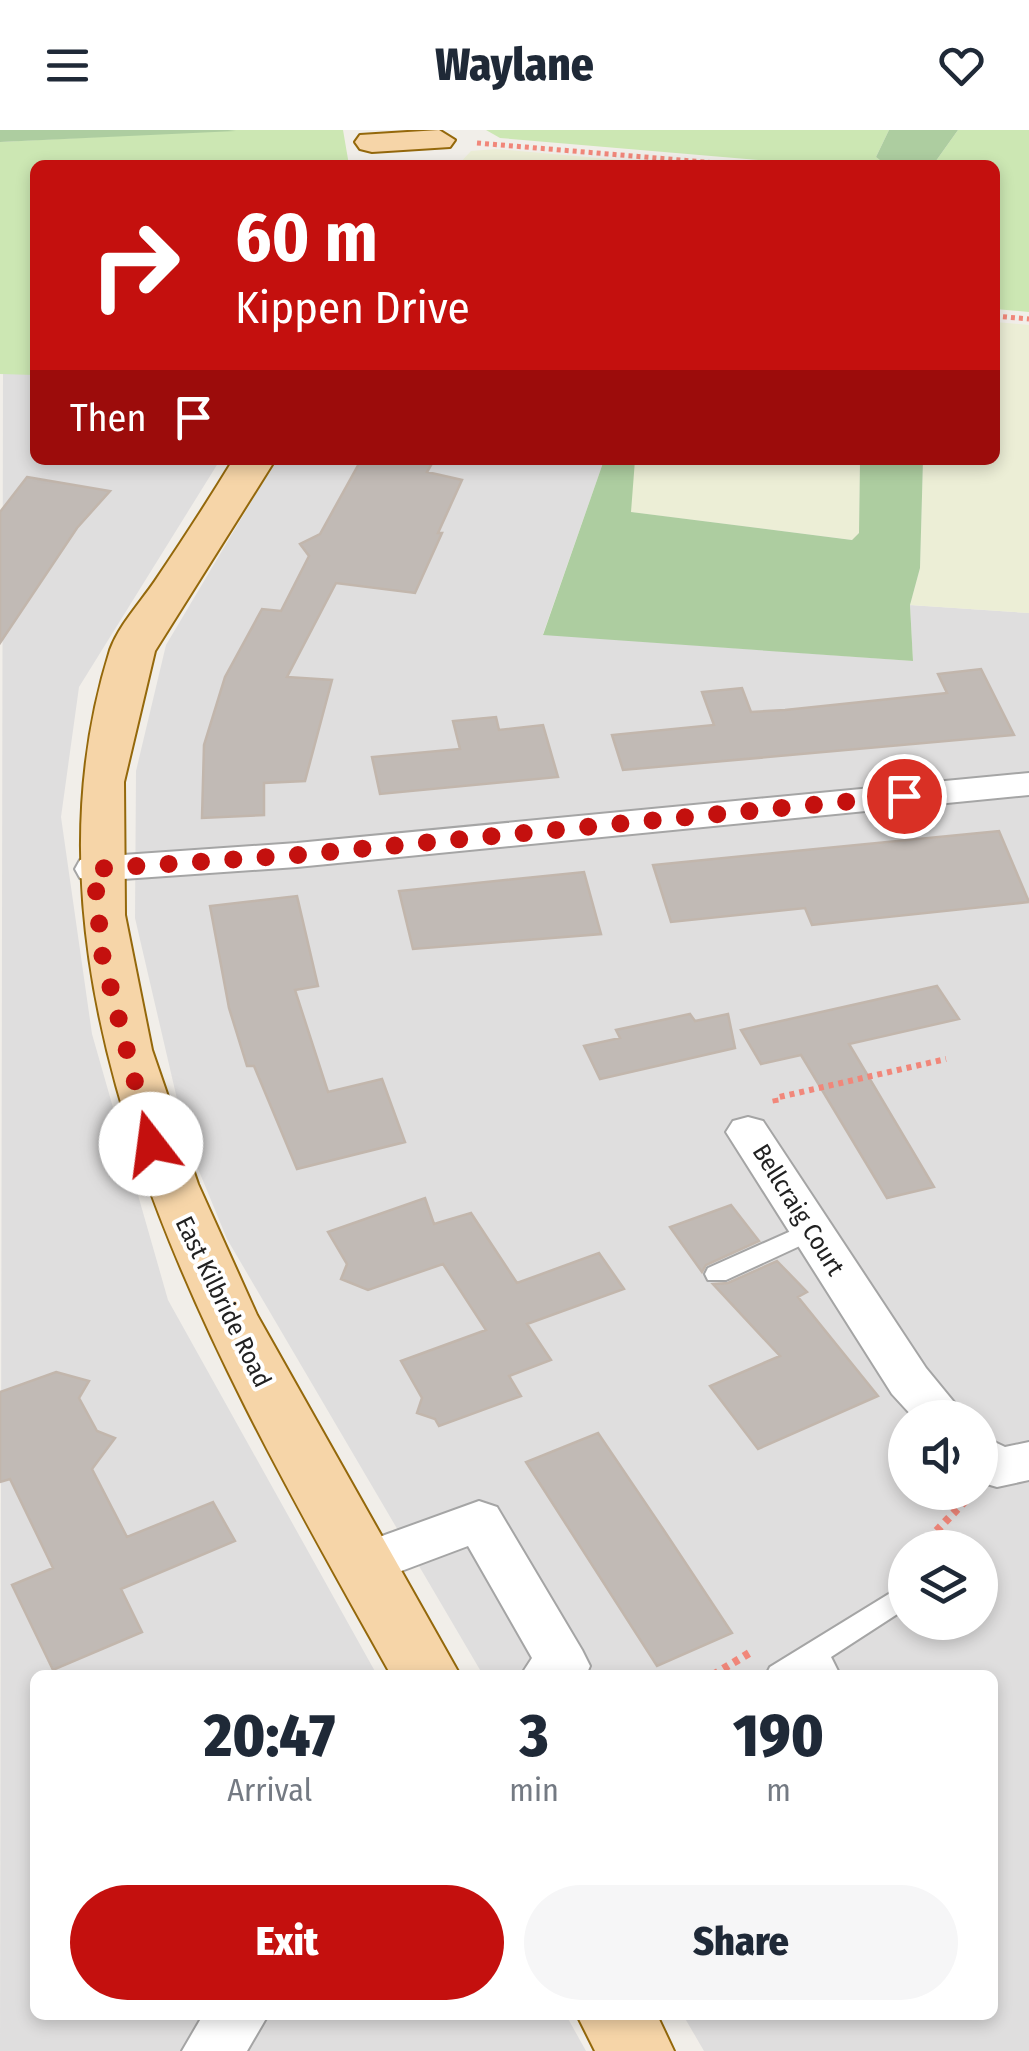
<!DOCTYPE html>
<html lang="en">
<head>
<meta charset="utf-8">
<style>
	:root { --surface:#fff; --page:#f6f6f7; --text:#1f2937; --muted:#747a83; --accent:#c4100e }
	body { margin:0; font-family:"Fira Sans Condensed",sans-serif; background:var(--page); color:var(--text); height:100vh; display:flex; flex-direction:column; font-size:38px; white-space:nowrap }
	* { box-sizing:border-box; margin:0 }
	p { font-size:32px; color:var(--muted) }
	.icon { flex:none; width:55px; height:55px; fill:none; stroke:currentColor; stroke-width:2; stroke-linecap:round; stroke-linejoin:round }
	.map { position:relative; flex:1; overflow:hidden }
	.sheet { position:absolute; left:30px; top:1540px; width:968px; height:350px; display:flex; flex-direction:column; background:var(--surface); border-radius:15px; box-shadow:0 5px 15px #0003 }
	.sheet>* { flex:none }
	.banner { position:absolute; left:30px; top:30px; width:970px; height:305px; border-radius:15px; box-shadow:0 5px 15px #0003; background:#c4100e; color:#fff; overflow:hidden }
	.tools { position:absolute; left:888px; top:1270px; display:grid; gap:20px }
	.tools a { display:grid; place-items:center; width:110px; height:110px; border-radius:50%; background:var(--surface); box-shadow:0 5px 15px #0003; font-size:50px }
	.pin { position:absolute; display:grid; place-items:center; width:85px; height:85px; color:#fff; margin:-42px; border:5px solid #fff; border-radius:50%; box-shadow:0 2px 10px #0007 }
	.me { position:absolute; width:110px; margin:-55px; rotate:345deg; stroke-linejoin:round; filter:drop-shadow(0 0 8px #0008) }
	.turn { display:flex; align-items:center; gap:35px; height:210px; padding:0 40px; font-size:45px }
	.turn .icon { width:130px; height:130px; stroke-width:2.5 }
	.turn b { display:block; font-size:70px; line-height:85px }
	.then { display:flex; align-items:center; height:95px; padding:0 40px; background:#0003; gap:20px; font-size:38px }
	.eta { display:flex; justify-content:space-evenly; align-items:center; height:170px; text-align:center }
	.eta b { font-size:60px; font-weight:800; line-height:70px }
	.action { display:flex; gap:20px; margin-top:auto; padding:20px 40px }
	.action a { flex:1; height:115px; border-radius:60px; background:var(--accent); color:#fff; font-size:40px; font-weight:800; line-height:115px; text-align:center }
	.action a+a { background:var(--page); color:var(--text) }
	header { display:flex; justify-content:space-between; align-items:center; height:130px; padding:0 40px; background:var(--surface); font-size:45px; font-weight:800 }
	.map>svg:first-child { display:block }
	.residential { fill:#dfdede; fill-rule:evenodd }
	.farmland { fill:#eceed6 }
	.grass { fill:#cce7b3 }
	.forest { fill:#adcda0 }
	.building { fill:#c1bab5; stroke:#c2b6ac; stroke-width:2.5 }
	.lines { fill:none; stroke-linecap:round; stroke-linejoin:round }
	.lane-casing { stroke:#a5a5a5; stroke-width:4 }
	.street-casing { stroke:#a5a5a5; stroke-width:4 }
	.primary-casing { stroke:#94680b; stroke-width:4 }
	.path-far2 { stroke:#f1877a; stroke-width:5; stroke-dasharray:4 4; stroke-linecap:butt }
	.path-far1 { stroke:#f1877a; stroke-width:6; stroke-dasharray:5 5; stroke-linecap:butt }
	.path { stroke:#f1877a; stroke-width:8; stroke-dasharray:6 6; stroke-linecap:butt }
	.lane { fill:#fff; fill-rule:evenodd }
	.street { fill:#fff; fill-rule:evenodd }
	.primary { fill:#f6d5a8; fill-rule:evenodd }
	.route { stroke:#c4100e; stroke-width:18; stroke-dasharray:0 32.4 }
	.labels { text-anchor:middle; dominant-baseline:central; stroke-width:8; stroke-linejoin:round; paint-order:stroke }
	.street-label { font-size:25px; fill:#212121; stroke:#fff }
</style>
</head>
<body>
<header><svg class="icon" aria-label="menu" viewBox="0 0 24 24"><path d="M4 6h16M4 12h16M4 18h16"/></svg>Waylane<svg class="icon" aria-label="heart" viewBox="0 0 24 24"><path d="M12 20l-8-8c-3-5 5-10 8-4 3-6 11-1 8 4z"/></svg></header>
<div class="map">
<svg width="1029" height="1921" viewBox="0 0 1029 1921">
	<rect width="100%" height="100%" fill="#f1eee9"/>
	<path class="residential" d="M 3,240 L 35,245 L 35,330 L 220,330 L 79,557 L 61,687 L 92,904 L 168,1170 L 377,1545 L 35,1545 L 35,1885 L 566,1885 L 586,1921 L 0,1921 Z
		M 276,330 L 604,330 L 543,504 L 913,531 L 910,475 L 1029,483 L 1029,1921 L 704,1921 L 683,1885 L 992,1885 L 992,1545 L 483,1545 L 227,1109 L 187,1012 L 135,788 L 136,641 L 166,515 ZM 905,1288 L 980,1288 L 980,1362 L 905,1362 ZM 905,1418 L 980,1418 L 980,1492 L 905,1492 Z"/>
	<path class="farmland" d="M 496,19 L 677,35 L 458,35 L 471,21 Z
		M 995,192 L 1029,195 L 1029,483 L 910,475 L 920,438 L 923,330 L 995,330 Z
		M 635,330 L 860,330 L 859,403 L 853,410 L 630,382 Z"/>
	<path class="grass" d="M 228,0 L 343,0 L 349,35 L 35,35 L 35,245 L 0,244 L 0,12 Z
		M 486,0 L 889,0 L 876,27 L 886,35 L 818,35 L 500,8 Z
		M 958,0 L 1029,0 L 1029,182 L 995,179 L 995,35 L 933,35 Z"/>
	<path class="forest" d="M 0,0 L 228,0 L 236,1 L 0,12 Z
		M 889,0 L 958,0 L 933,35 L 886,35 L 876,27 Z
		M 604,330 L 635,330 L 631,382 L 852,410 L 859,403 L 860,330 L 923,330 L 920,438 L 910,475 L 913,531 L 543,505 Z"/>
	<path class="building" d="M 361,330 L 434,330 L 427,342 L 462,350 L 438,403 L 442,403 L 415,463 L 336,453 L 287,547 L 332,550 L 305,651 L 264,653 L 264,685 L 202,688 L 204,615 L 225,547 L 262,479 L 281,481 L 309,426 L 300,414 L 320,404 Z
		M 27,347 L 110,361 L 77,398 L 0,513 L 0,382 Z
		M 981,539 L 1014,605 L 623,640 L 612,605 L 714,595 L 702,562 L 742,558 L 751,582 L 785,580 L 947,563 L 938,544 Z
		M 496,587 L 499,600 L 543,595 L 558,647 L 380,664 L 372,627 L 460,619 L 453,591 Z
		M 999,701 L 1029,772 L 812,795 L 805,778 L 671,792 L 653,735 Z
		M 584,742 L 601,804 L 413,819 L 399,761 Z
		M 297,766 L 318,856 L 295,860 L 328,962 L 382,949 L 405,1012 L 297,1039 L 254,936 L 247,936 L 229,878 L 210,776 Z
		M 937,856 L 959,889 L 849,914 L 934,1057 L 887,1068 L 801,925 L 761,934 L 741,900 Z
		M 690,884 L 695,891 L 728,884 L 735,918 L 600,949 L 584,916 L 620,908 L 616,900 Z
		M 425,1068 L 434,1094 L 471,1083 L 517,1153 L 599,1123 L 624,1159 L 527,1194 L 551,1230 L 509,1246 L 521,1266 L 439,1296 L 435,1289 L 417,1283 L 422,1268 L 401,1231 L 486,1200 L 443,1134 L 368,1160 L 341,1149 L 347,1134 L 328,1102 Z
		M 731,1075 L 759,1111 L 706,1135 L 702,1142 L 670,1097 Z
		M 777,1131 L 807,1162 L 798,1167 L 878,1266 L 758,1319 L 710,1256 L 780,1226 L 713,1154 L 728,1153 Z
		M 56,1242 L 89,1251 L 79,1268 L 97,1301 L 115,1308 L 92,1339 L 127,1407 L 213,1372 L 235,1411 L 121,1459 L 142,1502 L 53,1540 L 12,1455 L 53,1438 L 10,1349 L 0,1352 L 0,1262 Z
		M 598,1303 L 663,1399 L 732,1503 L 657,1536 L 526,1332 Z"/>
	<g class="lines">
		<g class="lane-casing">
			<path id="lane" d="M 809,1093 L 817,1096 L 821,1102 L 817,1108 L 726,1150 L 708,1150 L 705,1144 L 708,1138 Z
				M 905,1454 L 905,1479 L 831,1527 L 840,1545 L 812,1545 L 809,1541 L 803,1545 L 766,1545 L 770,1537 Z"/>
		</g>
		<g class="street-casing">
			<path id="street" d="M 1029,643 L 1029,665 L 297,737 L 94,751 L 80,748 L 75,739 L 80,730 L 94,727 L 297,713 Z
				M 748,987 L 763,991 L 926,1238 L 967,1288 L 914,1288 L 892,1264 L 726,1002 L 733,991 Z
				M 980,1305 L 1005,1317 L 1029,1312 L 1029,1350 L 997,1357 L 980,1352 Z
				M 479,1371 L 497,1377 L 582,1520 L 590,1536 L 586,1545 L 521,1545 L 532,1528 L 468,1416 L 364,1455 L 346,1449 L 339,1434 L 346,1419 Z
				M 203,1885 L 268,1885 L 247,1921 L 182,1921 Z"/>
		</g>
		<g class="primary-casing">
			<path id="primary" d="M 439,0 L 455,10 L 450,17 L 372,22 L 360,19 L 355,12 L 360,5 Z
				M 233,330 L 275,330 L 155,521 L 124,652 L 125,785 L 152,920 L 198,1054 L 257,1185 L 460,1545 L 391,1545 C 226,1249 0,871 110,520 C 119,495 140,473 155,451 C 182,411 208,371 233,330 Z
				M 577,1885 L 657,1885 L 674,1921 L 595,1921 Z"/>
		</g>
		<path class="path-far2" d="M 477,13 L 740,35
			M 995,186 L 1029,189"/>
		<path class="path-far1" d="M 776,973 L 775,968 L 946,929"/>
		<path class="path" d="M 920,1418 L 969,1367
			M 713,1545 L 751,1522"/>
		<use href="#lane" class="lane"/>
		<use href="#street" class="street"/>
		<use href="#primary" class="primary"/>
	</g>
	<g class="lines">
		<path class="route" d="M 151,1014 L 102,824 L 94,739 L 298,725 L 904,666"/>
	</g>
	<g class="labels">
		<g class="street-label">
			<text transform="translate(798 1080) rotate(58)">Bellcraig Court</text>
			<text transform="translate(223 1172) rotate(64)">East Kilbride Road</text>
		</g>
	</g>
</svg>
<div class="tools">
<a><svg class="icon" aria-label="sound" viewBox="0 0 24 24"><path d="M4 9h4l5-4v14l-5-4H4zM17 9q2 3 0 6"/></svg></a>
<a><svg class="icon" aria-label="layers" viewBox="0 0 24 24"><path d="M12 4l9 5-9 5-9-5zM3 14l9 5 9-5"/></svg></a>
</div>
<div class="pin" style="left:904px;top:666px;background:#d93025"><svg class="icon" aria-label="arrive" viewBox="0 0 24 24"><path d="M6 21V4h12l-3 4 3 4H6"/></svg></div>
<svg class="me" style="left:151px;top:1014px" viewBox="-20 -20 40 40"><circle r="19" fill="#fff"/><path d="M0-13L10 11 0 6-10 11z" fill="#c4100e"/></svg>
<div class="banner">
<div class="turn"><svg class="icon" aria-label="right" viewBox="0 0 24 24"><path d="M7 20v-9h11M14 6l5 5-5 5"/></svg><div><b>60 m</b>Kippen Drive</div></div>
<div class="then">Then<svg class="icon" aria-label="arrive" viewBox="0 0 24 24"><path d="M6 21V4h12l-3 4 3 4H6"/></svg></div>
</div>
<section class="sheet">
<div class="eta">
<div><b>20:47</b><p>Arrival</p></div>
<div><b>3</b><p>min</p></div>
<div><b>190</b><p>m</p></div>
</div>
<div class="action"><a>Exit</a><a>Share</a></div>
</section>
</div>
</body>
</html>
